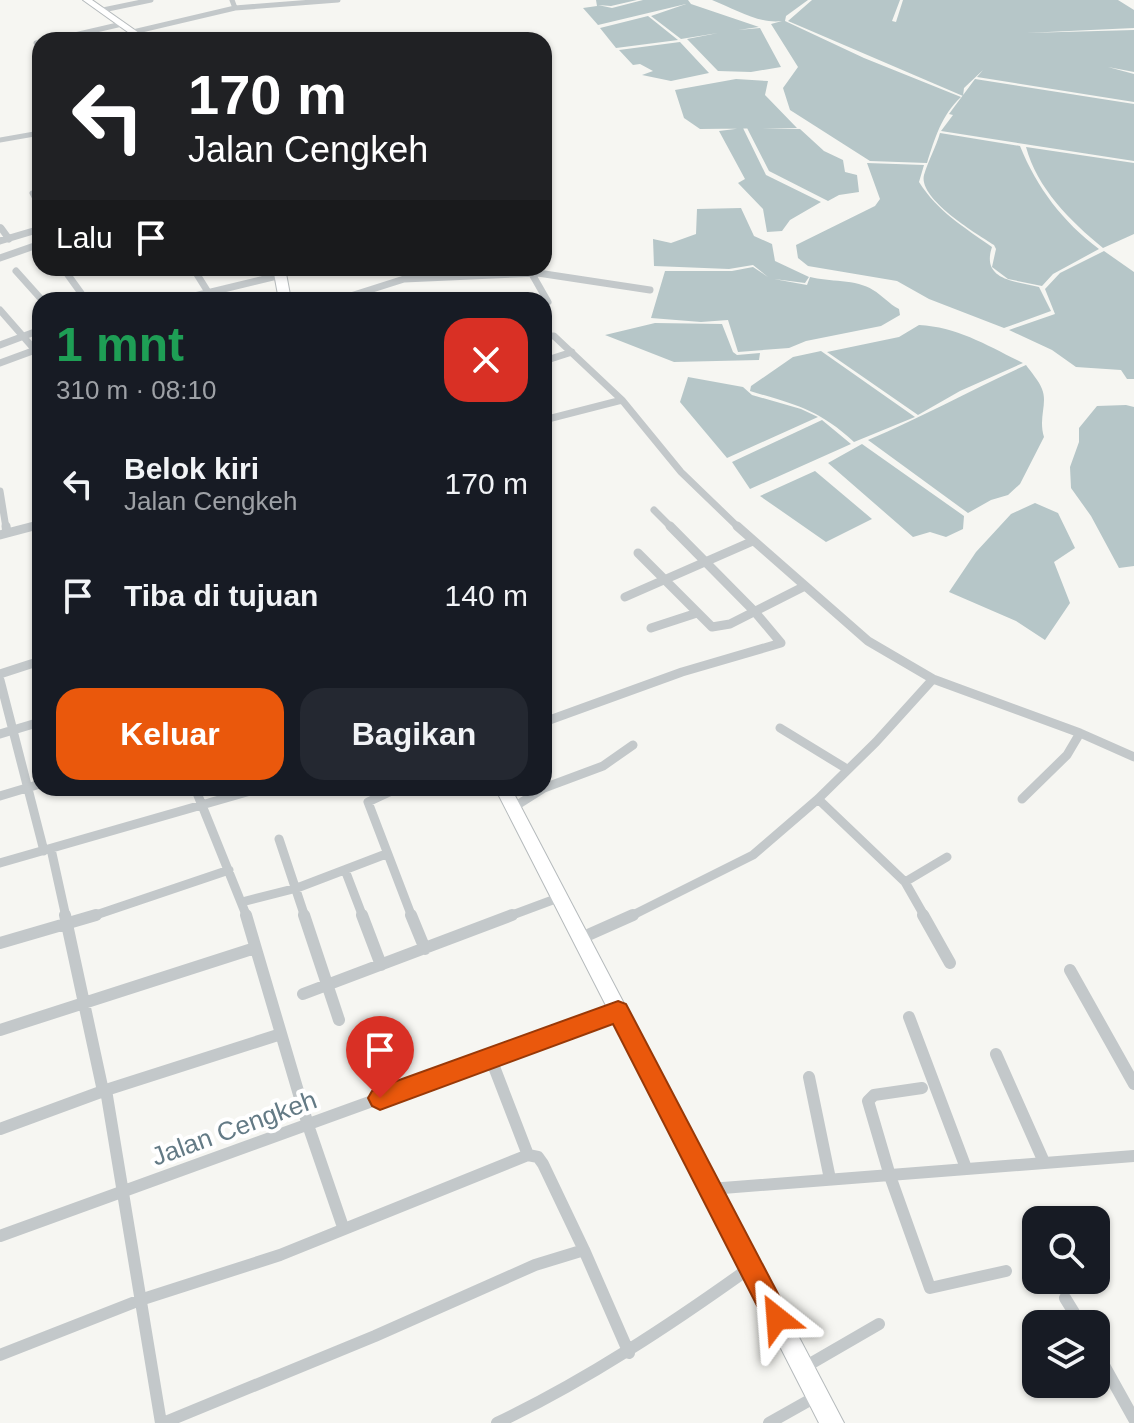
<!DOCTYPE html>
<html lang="id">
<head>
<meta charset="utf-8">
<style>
	:root { --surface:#171b24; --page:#242831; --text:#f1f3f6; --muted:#9ea1a6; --accent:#ea580c }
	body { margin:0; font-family:Helvetica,sans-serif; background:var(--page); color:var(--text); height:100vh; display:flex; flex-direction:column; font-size:30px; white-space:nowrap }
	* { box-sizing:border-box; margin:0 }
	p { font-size:26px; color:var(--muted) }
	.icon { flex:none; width:44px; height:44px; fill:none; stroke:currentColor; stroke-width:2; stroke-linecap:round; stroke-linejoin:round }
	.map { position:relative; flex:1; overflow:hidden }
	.drawer { position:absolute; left:32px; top:292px; width:520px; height:504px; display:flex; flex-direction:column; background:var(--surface); border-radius:24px; box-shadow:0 2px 6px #0004 }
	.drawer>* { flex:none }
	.top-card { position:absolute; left:32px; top:32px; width:520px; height:244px; border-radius:24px; box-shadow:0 2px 6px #0004; background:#202124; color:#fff; overflow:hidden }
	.controls { position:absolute; left:1022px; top:1206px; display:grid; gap:16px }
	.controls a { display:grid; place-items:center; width:88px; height:88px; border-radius:16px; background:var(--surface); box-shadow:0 2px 6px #0004; font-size:40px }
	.pin { position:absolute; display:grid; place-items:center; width:68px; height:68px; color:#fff; margin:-82px -34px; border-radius:50% 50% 50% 0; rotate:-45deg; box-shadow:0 0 8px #0007 }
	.pin .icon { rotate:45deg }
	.me { position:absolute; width:88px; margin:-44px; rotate:332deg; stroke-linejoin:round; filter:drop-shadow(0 0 6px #0008) }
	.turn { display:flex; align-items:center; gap:28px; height:168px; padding:0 24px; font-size:36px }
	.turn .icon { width:104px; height:104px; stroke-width:2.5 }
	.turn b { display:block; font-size:56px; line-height:68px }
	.then { display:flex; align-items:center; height:76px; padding:0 24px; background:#0003; gap:16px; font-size:30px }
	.round { display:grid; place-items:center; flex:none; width:84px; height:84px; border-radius:24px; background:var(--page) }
	.overview { display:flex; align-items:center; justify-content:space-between; height:136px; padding:0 24px }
	h1 { font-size:48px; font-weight:600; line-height:60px; color:#1e9e55 }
	.action { display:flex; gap:16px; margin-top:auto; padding:16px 24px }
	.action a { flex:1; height:92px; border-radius:24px; background:var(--accent); color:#fff; font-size:32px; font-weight:600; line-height:92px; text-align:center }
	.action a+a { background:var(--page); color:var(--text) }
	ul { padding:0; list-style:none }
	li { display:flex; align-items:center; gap:24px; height:112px; padding:0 24px }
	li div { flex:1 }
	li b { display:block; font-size:30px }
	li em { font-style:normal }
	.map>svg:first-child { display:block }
	.water { fill:#b6c6c8 }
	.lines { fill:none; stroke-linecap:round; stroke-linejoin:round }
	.trunk-casing { stroke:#b5babc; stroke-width:2 }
	.minor-far3 { stroke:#c3c8ca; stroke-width:5 }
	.minor-far2 { stroke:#c3c8ca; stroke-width:7 }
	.minor-far1 { stroke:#c3c8ca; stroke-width:9 }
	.minor { stroke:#c3c8ca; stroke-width:12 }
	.trunk { fill:#fff; fill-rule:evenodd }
	.route { fill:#ea580c; stroke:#983908; stroke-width:2 }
	.labels { text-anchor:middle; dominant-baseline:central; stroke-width:8; stroke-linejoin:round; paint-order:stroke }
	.near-street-label { font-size:26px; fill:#637a85; stroke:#fff }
</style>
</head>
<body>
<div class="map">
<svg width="1134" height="1423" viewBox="0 0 1134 1423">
	<rect width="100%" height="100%" fill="#f6f6f2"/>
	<path class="water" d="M 596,0 L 637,0 L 611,6 L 598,5 L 612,8 L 643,0 L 688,0 L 691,4 L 759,27 L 738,30 L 760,28 L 781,67 L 751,72 L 718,71 L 687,39 L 718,33 L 681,39 L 651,16 L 686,4 L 598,25 L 583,8 L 597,6 Z
		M 712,0 L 808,0 L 786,16 L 785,21 L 864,58 L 961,97 C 941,116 935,138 927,163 L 870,161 L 790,110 L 783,88 L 798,67 L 771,24 L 782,21 C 758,24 735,9 712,0 Z
		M 812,0 L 900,0 L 892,21 L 896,22 L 903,0 L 1118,0 L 1134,10 L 1134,28 L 1026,33 L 1134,30 L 1134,72 L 1108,67 L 1134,74 L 1134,102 L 977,77 L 983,70 L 964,88 L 963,96 L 788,21 Z
		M 648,16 L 678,40 L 616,48 L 600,28 Z
		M 680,42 L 709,73 L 671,81 L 642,75 L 653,71 L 640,64 L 633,65 L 619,50 Z
		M 736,79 L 768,81 L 765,95 L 797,128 L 700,129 L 684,118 L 675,90 Z
		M 975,79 L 1134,104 L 1134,161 L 941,131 L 953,115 L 949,114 Z
		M 743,128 L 766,175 L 821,202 L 790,220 L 782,231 L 767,232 L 763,209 L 738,183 L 745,179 L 719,131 Z
		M 747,128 L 800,129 L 824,151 L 843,160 L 845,172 L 857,175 L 859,192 L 839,195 L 828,201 L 769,171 Z
		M 940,133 L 1020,146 C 1037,188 1063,222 1099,249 L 1053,274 L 1042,286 L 1008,279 L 992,267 L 996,249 L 994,245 C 977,234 918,199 924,175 C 928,161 936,147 940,133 Z
		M 1026,147 L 1134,163 L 1134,234 L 1103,248 C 1070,221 1037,188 1026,147 Z
		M 867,163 L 924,165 L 919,182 C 938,212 964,227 992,247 C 981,280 1014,281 1039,287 L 1051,311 L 1004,328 L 929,299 L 897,281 L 808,266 L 798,258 L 796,245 L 875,206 L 880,199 Z
		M 741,208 L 754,236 L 772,244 L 775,261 L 809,277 L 805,283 L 774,279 L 807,285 L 810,277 C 828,282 857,279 873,290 C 882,295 889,304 899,309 L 900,315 L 881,326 L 806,341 L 789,348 L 738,352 L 728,320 L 701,322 L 651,318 L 665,271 L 732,271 L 753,267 L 768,277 L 753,265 L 729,269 L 654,266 L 653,239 L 671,243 L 696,234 L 697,209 Z
		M 1104,251 L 1134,272 L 1134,379 L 1127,379 L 1121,370 L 1076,367 L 1052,350 L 1009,330 L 1055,314 L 1045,289 L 1060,273 Z
		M 655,323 L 722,324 L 733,352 L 737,355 L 760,353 L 759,360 L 674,362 L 605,335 Z
		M 919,325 C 958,327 988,346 1023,363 L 960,391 L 918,415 L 827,352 L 899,337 Z
		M 821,351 L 915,417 L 854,442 C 818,409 796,405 750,391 L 751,386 L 793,357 Z
		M 1026,365 C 1031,372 1039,381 1042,389 C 1048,404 1038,417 1044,437 L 1020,484 L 1008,495 L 991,500 L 968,513 L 868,440 C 922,417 973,389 1026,365 Z
		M 688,377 L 743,387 L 752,395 L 801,409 L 818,417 L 727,458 L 680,402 Z
		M 1126,405 L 1134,407 L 1134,566 L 1119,568 L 1091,516 L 1071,488 L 1070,467 L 1079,442 L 1079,428 L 1097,406 Z
		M 822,420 L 851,444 L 750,489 L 732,462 Z
		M 862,444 L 964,516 L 963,529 L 946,537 L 930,532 L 913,537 L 828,463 Z
		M 815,471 L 872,519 L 826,542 L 760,496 Z
		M 1035,503 L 1058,513 L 1075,548 L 1054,562 L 1070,603 L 1045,640 L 1016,621 L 949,592 L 976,552 L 1011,514 Z"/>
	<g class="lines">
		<g class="trunk-casing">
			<path id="trunk" d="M 83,0 L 92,0 L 149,40 L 139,40 Z
				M 273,268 L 285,268 L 291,300 L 279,300 Z
				M 495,788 L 511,788 L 844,1423 L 819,1423 Z"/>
		</g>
		<path class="minor-far3" d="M 235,8 L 338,0
			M 103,10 L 151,0
			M 133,32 L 235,8 L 232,0
			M 53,40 L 122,24
			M 36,43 L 40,42
			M 0,140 L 40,133
			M 32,193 L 40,208
			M 0,227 L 2,230
			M 37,230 L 40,229"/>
		<path class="minor-far2" d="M 1,228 L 9,239
			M 0,241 L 40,229
			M 0,258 L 40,244
			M 63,268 L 86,300
			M 193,268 L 208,292
			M 16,271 L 42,300
			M 532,274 L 548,302 L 544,305
			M 178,300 L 281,275
			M 338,300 L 404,279 L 538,273 L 650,290
			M 0,310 L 35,350
			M 544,336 L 554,336 L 622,400
			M 0,345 L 40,330
			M 544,361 L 572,352
			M 0,363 L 38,349
			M 544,420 L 622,400 L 681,472 L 739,528
			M 0,491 L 6,528
			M 654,510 L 672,528
			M 26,528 L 40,525"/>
		<path class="minor-far1" d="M 6,526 L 7,533
			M 0,535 L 34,526
			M 638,553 L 712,627 L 730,624 L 803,587
			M 625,597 L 753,541
			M 651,628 L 697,613
			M 0,674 L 40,661
			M 933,679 L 1080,733 L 1134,757
			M 0,680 L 44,851
			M 544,722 L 682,672 L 781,643 L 755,612 L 670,526
			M 780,728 L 847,769
			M 0,734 L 40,722
			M 195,788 L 247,917
			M 398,788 L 368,802 L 412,917
			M 544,788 L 603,766 L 633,745
			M 0,796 L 40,784
			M 818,799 L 905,882 L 925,917
			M 1022,799 L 1067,755 L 1080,733
			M 514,807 L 544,788
			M 279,839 L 305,917
			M 51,849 L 66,917
			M 0,863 L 261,788
			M 345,870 L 363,917
			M 905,882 L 947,857
			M 242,902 L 297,888 L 386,854
			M 90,917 L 229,870
			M 507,917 L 558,898
			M 629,917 L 753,855 L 818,799 L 876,742 L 933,679 L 868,641 L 737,526"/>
		<path class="minor" d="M 65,915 L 103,1091
			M 246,915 L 308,1125 L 343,1227
			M 304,915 L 339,1020
			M 362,915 L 381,965
			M 411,915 L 425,949
			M 923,915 L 950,963
			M 579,939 L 633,915
			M 0,943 L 96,915
			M 1070,970 L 1134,1084
			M 303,994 L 512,915
			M 909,1017 L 966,1168
			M 0,1030 L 255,948
			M 996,1054 L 1044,1162
			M 491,1059 L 528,1155
			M 809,1077 L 830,1179
			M 922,1088 L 874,1095 L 868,1101 L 890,1176 L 930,1288 L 1006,1271
			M 106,1090 L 161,1423
			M 0,1129 L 106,1090 L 281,1034
			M 710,1189 L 1134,1156
			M 0,1236 L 618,1012
			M 1065,1298 L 1081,1324
			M 1096,1351 L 1134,1419
			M 0,1355 L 140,1300 L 280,1255 L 528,1155 L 538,1157 L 543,1164 L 584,1250
			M 803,1368 L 879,1324
			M 163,1423 L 375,1336 L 535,1265 L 584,1250 L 629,1353
			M 497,1423 C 587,1380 670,1325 751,1267
			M 769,1423 L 817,1396"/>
		<use href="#trunk" class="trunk"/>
	</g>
	<path class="route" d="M 618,1001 L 626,1004 L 786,1309 L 790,1318 L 786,1327 L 777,1330 L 768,1327 L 613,1024 L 380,1110 L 372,1106 L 368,1098 L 372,1091 L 380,1087 Z"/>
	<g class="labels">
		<g class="near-street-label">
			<text transform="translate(234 1128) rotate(-20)">Jalan Cengkeh</text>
		</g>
	</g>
</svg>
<div class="controls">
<a><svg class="icon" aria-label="search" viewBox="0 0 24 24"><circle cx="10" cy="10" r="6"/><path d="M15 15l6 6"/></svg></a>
<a><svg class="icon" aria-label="layers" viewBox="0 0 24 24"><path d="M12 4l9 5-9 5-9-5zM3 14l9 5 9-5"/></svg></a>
</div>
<div class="pin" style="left:380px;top:1098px;background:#d93025"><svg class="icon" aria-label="arrive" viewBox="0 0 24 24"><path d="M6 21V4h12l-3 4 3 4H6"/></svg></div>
<svg class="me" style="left:777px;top:1318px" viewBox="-20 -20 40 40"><path d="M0-17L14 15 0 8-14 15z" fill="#ea580c" stroke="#fff" stroke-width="4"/></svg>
<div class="top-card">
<div class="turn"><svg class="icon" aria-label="left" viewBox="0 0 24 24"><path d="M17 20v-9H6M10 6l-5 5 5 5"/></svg><div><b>170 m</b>Jalan Cengkeh</div></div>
<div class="then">Lalu<svg class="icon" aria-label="arrive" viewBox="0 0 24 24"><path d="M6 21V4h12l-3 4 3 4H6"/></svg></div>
</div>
<section class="drawer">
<div class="overview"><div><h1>1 mnt</h1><p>310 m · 08:10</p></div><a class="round" style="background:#d93025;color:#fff"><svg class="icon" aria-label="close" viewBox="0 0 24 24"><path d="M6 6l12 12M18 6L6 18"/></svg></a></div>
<ul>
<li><svg class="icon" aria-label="left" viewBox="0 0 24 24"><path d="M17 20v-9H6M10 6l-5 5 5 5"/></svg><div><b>Belok kiri</b><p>Jalan Cengkeh</p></div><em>170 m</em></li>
<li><svg class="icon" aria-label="arrive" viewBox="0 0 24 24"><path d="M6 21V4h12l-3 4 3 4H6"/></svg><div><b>Tiba di tujuan</b></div><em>140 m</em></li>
</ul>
<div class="action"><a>Keluar</a><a>Bagikan</a></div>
</section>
</div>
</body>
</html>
